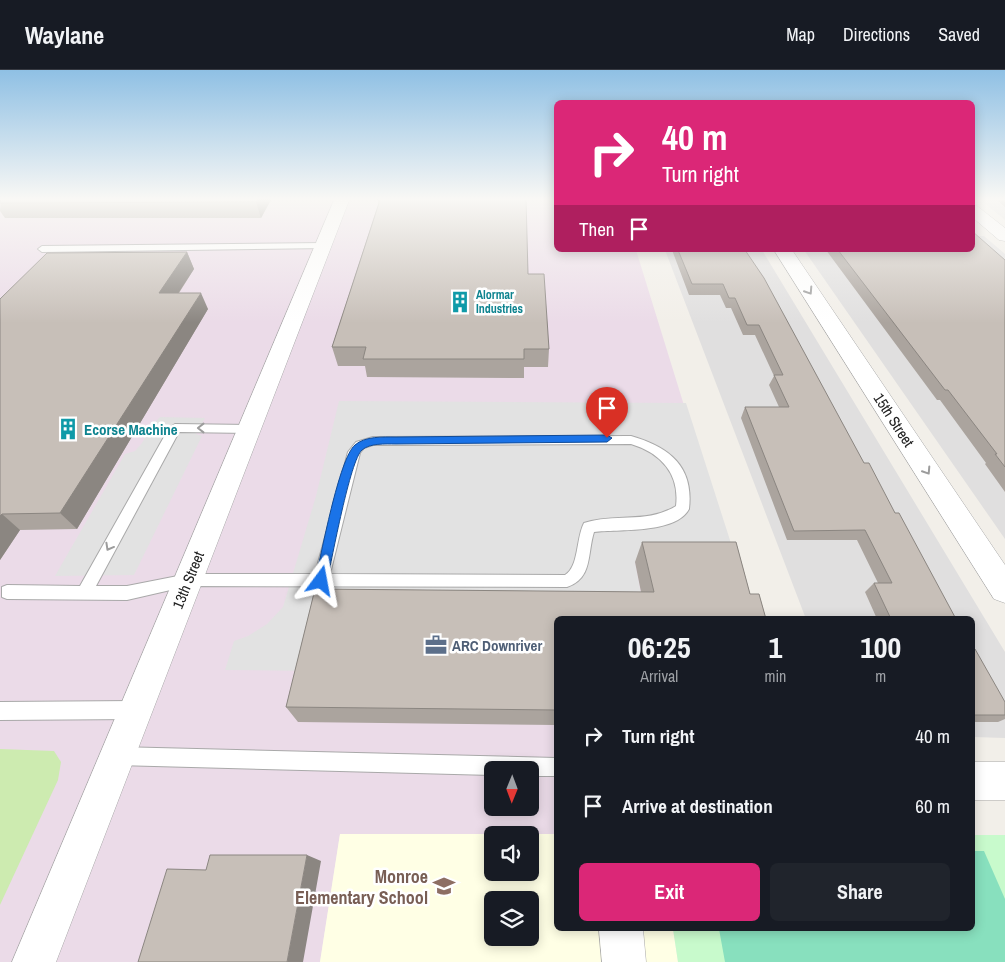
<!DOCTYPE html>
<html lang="en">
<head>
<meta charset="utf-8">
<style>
	:root { --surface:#171b24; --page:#20242c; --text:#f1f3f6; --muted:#9ea1a6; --line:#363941; --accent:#db2777 }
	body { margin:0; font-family:"Archivo Narrow",sans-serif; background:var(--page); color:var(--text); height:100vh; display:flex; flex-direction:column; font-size:19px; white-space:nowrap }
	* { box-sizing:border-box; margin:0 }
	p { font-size:16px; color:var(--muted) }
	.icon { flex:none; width:28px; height:28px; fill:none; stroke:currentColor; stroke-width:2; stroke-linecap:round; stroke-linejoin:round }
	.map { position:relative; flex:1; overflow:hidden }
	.drawer { position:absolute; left:554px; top:546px; width:421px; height:315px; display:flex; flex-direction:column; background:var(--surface); border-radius:8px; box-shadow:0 2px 12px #0003 }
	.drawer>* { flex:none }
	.top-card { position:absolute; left:554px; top:30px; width:421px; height:152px; border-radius:8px; box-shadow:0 2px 12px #0003; background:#db2777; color:#fff; overflow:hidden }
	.needle { width:32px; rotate:181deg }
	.buttons { position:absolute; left:484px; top:691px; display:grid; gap:10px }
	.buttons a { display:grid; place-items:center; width:55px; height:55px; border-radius:8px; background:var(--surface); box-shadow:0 2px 12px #0003; font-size:25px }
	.pin { position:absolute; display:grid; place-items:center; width:42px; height:42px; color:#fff; margin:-51px -21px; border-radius:50% 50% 50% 0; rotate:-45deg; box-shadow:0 0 5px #0007 }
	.pin .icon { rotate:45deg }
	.me { position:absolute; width:55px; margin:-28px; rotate:13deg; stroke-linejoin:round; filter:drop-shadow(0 0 4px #0008) }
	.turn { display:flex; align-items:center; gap:18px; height:105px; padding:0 25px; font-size:22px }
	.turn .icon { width:65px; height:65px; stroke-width:2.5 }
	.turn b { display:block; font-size:35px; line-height:42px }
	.then { display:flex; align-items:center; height:48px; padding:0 25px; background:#0003; gap:10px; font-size:19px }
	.eta { display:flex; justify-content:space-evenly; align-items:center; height:85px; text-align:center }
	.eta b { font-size:30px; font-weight:700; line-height:35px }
	.action { display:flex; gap:10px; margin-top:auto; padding:10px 25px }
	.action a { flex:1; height:58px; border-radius:8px; background:var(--accent); color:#fff; font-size:20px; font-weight:700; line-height:58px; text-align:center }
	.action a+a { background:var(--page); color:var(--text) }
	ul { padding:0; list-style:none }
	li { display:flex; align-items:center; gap:15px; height:70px; padding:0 25px }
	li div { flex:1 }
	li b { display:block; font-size:19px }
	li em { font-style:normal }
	header { display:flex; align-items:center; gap:30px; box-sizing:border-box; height:70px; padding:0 25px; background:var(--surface); border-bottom:1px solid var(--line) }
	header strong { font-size:24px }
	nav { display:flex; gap:28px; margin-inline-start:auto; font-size:18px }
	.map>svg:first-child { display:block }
	.residential { fill:#e0dfdf }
	.industrial { fill:#ebdbe8; fill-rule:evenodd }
	.education { fill:#ffffe5; fill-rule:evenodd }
	.grass { fill:#cdebb0 }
	.park { fill:#c8facc }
	.pitch { fill:#88e0be }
	.parking { fill:#e2e2e2 }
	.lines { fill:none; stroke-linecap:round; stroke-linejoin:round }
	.lane-casing { stroke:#a9a9a9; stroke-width:2 }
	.street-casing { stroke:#a9a9a9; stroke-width:1 }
	.lane { fill:#fff; fill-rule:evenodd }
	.street { fill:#fff; fill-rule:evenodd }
	.wall { fill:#aba49e }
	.shaded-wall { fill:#8b8681 }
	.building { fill:#c7bfb8; stroke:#8b8681 }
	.oneway { stroke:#9c9c9c }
	.route { fill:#1a73e8; stroke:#114b97 }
	.labels { text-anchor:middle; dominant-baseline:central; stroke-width:5; stroke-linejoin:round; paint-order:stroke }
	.far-culture-label { font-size:12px; font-weight:bold; fill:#0d838f; stroke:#fff; text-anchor:start }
	.street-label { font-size:15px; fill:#222; stroke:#fff }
	.culture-label { font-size:15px; font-weight:bold; fill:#0d838f; stroke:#fff; text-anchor:start }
	.service-label { font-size:15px; font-weight:bold; fill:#4e5e75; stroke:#fff; text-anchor:start }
	.near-education-label { font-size:18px; font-weight:bold; fill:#785e54; stroke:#fff; text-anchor:end }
</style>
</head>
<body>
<header>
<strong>Waylane</strong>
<nav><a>Map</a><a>Directions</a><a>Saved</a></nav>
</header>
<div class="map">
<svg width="1005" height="892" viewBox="0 0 1005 892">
	<rect width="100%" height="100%" fill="#f2efe9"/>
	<path class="residential" d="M 978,128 L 1005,128 L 1005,151 L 1005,150 Z
		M 973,166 L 984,166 L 1005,184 L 1005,469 L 804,180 L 972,180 Z
		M 665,180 L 762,180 L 1005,582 L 1005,668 L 973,667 L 972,549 L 806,549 Z"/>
	<path class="industrial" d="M 0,128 L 556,128 L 556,180 L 636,180 L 750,549 L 556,549 L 556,764 L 340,764 L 320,892 L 0,892 ZM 492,700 L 530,700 L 530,738 L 492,738 Z"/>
	<path class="education" d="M 340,764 L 556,764 L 556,859 L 673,859 L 678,892 L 320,892 ZM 492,765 L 530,765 L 530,802 L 492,802 ZM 492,830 L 530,830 L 530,868 L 492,868 Z"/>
	<path class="grass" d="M 0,679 L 54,681 L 61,692 L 58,710 L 0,835 Z"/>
	<path class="park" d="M 973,765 L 1005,765 L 1005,892 L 678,892 L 673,859 L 972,859 Z"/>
	<path class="pitch" d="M 973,781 L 984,781 L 1005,829 L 1005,892 L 725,892 L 719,859 L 972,859 Z"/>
	<path class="parking" d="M 339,331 L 686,333 L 737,492 L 635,492 L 644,540 L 325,537 L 310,601 L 225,600 L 234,571 L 248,566 L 267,554 L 283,537 L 316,426 Z
		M 160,347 L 205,348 L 196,364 L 202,366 L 134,505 L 55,506 L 125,384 L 135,381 L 142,373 L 153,354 Z"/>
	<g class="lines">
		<g class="lane-casing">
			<path id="lane" d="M 324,173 L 327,174 L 327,178 L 42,182 L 38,179 L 42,176 Z
				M 175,354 L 250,355 L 256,359 L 250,363 L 179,362 L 96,516 L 127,516 L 188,504 L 315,504 L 348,382 L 356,372 L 373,367 L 631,366 C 669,377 694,396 689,439 C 676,464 618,459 594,462 C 587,484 593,508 567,517 L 188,516 L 127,530 L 7,529 L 2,527 L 2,517 L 7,515 L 80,516 L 169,358 ZM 631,374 C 661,383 680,404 676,436 C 647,454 615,443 584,453 C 576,468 579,497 565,505 L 330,504 L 360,383 L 364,378 L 373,375 Z
				M 135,631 L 141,634 L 144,640 L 141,646 L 135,649 L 0,650 L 0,632 Z
				M 117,677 L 556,688 L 556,706 L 530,706 L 530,700 L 492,700 L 492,705 L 117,695 L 110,693 L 108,686 L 110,679 Z"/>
		</g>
		<g class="street-casing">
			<path id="street" d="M 335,128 L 350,128 L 56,892 L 12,892 Z
				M 972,134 L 977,136 L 1005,158 L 1005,171 L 999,170 L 972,147 Z
				M 774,180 L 792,180 L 1005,495 L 1005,533 L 994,529 Z
				M 972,692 L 1005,692 L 1005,730 L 972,730 Z
				M 599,859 L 643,859 L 646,892 L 602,892 Z"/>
		</g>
		<use href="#lane" class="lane"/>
		<use href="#street" class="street"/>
	</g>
	<path class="wall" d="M 1,128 L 272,128 L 261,148 L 5,148 L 0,141 Z
		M 378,128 L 549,279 L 548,297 L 524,297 L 524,308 L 367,307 L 365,296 L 338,296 L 332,277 L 378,135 Z
		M 995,128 L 1005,128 L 1005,137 Z
		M 672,180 L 745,180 L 864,393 L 895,443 L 956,549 L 877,549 L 865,522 L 874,513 L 878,513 L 857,470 L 787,470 L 741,348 L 745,337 L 779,337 L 769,315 L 774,306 L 755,265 L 743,265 L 731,238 L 726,238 L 720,225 L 689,225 Z
		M 826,180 L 972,180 L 1005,190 L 1005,422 L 985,394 L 986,393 L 940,330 L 937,330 Z
		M 187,182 L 194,199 L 179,223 L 208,239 L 77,459 L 20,460 L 0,490 L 0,229 Z
		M 642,472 L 736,472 L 750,524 L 759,524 L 766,549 L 556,549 L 556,655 L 298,652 L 286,637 L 315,519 L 641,522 L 635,492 Z
		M 972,579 L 1005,645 L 1005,649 L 998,652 L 972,652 Z"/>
	<path class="shaded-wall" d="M 259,128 L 272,128 L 261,148 L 256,132 Z
		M 187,182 L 194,199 L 168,239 L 159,223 Z
		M 201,223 L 208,239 L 77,459 L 60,443 Z
		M 2,444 L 20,460 L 0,490 L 0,446 Z
		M 307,785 L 321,791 L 303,892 L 287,892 Z"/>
	<path class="building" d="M 1,128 L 259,128 L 256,132 L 0,133 Z
		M 378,128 L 526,128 L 528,204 L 544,204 L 549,279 L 524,279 L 524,289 L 363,289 L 366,277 L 332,277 L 380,130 L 377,130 Z
		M 972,161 L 1005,190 L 1005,397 L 995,384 L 997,384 L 948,320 L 945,320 L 838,180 L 972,180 Z
		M 678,180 L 745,180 L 764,208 L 864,393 L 869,393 L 895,443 L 899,443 L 956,549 L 891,549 L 874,513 L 892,513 L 865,460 L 794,461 L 745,337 L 789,337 L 774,305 L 783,305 L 759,255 L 747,255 L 735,228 L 729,228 L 723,214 L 692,214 Z
		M 187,182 L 159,223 L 201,223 L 60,443 L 2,444 L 0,446 L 0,229 L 47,183 Z
		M 642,472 L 736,472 L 750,524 L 759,524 L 766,549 L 556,549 L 556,640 L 286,637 L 315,519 L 654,522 Z
		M 972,579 L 975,579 L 1005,632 L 1005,645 L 972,645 Z
		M 210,785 L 307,785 L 287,892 L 138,892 L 167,799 L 206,800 Z"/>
	<defs><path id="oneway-chevron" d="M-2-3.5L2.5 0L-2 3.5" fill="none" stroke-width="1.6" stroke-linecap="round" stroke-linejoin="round" transform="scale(1.25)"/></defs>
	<g class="oneway">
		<use href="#oneway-chevron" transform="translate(809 221) rotate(57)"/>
		<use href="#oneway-chevron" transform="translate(201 358) rotate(-180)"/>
		<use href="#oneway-chevron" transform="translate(927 401) rotate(57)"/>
		<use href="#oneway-chevron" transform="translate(109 477) rotate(119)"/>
	</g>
	<linearGradient id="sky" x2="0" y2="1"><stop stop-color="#8fc0e4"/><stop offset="0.51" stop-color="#f9f8f5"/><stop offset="1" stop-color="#f9f8f5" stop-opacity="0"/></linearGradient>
	<rect width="1005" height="253" fill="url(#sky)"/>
	<path class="route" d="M 607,365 L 612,368 L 607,372 L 396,374 C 385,374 370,373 362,380 C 350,390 332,489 327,511 L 325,515 L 317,515 L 315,511 C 321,486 339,388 355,375 C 365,366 383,367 396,367 Z"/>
	<defs>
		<g id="building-bare" transform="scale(1.725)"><path d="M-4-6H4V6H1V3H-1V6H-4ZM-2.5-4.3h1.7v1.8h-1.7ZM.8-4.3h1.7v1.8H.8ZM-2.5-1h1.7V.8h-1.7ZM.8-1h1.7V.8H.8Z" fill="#0f9aa8" stroke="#fff" stroke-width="2.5" paint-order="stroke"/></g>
		<g id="office-bare" transform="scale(1.725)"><path d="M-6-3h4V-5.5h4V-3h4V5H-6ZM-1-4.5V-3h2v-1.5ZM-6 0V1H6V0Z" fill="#5c6f8a" stroke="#fff" stroke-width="2.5" paint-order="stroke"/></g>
		<g id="school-bare" transform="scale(1.725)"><path d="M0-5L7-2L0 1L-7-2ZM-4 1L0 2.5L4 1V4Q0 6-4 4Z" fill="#8d6e63" stroke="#fff" stroke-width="2.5" paint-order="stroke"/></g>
	</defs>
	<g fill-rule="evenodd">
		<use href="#building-bare" x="460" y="232"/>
		<use href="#building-bare" x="68" y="359"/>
		<use href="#office-bare" x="436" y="575"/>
		<use href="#school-bare" x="444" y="816"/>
	</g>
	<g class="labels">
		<g class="far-culture-label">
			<text x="476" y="225">Alormar<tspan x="476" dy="14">Industries</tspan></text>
		</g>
		<g class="street-label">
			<text transform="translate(894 350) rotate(57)">15th Street</text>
			<text transform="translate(188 510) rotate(-68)">13th Street</text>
		</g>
		<g class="culture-label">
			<text x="84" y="359">Ecorse Machine</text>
		</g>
		<g class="service-label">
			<text x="452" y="575">ARC Downriver</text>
		</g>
		<g class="near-education-label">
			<text x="428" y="806">Monroe<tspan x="428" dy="21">Elementary School</tspan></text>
		</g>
	</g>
</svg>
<div class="buttons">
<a><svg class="needle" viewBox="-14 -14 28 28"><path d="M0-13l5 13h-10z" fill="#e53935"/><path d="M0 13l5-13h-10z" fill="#9ea1a6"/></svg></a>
<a><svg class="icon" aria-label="sound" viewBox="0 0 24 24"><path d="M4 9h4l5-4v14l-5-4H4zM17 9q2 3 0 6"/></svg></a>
<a><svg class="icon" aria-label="layers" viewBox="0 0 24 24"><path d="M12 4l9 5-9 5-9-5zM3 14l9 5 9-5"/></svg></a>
</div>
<div class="pin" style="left:607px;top:368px;background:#d93025"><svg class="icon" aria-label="arrive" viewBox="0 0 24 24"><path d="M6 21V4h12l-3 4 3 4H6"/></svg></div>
<svg class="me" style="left:321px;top:511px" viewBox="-20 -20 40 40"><path d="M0-17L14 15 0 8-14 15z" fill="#1a73e8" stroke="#fff" stroke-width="4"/></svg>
<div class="top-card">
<div class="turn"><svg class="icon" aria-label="right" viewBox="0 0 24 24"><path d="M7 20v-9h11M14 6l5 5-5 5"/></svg><div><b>40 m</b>Turn right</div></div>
<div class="then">Then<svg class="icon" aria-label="arrive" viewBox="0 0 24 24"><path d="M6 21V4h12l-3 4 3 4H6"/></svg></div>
</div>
<section class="drawer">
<div class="eta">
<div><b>06:25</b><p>Arrival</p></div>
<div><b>1</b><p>min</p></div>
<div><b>100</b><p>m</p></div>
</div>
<ul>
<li><svg class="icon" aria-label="right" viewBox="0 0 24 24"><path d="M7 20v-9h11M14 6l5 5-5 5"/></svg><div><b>Turn right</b></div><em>40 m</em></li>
<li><svg class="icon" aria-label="arrive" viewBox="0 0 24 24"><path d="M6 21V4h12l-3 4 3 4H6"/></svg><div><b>Arrive at destination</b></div><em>60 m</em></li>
</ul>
<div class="action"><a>Exit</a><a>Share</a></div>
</section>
</div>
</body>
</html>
